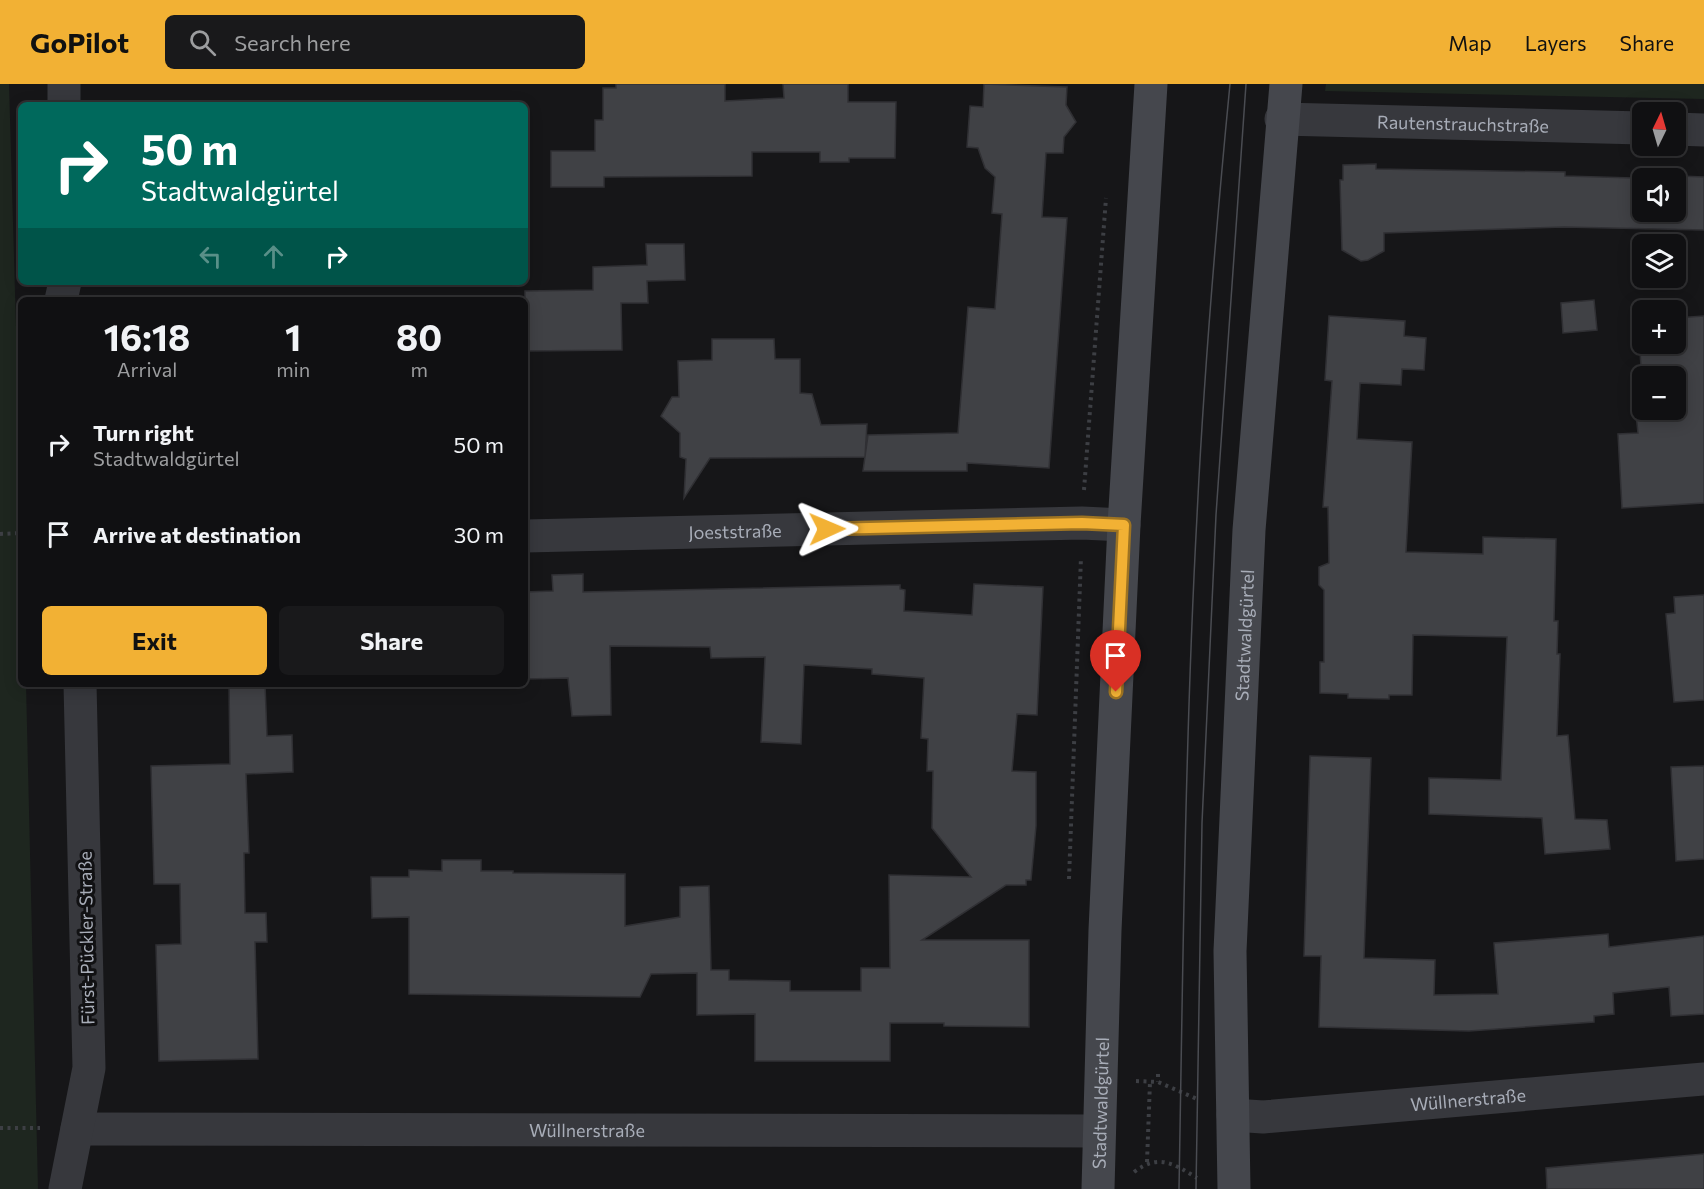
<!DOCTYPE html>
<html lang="en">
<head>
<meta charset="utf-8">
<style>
	:root { --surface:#101012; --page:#19191b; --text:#f1f3f6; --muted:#9c9d9f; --line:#303032; --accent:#f2b134 }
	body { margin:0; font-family:Commissioner,sans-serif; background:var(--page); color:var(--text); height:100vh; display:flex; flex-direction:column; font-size:22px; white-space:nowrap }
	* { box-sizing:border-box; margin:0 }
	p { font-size:20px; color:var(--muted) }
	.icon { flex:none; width:33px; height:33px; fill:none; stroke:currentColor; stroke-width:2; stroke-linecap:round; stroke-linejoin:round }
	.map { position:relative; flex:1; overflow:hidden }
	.drawer { position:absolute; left:18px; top:213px; width:510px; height:390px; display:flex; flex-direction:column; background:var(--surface); border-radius:9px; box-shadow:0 3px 15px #0003,0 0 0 2px var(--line) }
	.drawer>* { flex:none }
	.banner { position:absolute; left:18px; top:18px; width:510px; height:183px; border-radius:9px; box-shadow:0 3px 15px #0003,0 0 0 2px var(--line); background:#00695c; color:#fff; overflow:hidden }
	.needle { width:39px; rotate:5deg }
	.controls { position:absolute; left:1632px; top:18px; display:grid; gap:12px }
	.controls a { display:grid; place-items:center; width:54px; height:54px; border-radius:9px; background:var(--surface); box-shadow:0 3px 15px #0003,0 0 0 2px var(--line); font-size:30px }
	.pin { position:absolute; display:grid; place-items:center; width:51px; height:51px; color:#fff; margin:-62px -26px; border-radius:50% 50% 50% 0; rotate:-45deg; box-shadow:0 0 6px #0007 }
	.pin .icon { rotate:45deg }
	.me { position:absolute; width:66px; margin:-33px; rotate:89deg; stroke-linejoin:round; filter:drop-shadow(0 0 4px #0008) }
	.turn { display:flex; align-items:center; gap:21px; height:126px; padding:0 24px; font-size:27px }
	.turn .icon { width:78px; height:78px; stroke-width:2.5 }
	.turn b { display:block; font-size:42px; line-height:51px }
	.lanes { display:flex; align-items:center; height:57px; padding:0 24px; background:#0003; justify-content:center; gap:30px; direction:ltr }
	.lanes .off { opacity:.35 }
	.eta { display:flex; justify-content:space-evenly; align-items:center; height:102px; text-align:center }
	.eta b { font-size:36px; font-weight:700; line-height:42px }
	.primary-button { display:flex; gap:12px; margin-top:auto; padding:12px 24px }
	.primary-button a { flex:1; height:69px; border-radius:9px; background:var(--accent); color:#111; font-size:24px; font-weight:700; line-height:69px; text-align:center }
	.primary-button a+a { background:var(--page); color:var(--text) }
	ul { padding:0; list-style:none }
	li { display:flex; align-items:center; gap:18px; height:90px; padding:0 24px }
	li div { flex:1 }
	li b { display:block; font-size:22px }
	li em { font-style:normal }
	header { display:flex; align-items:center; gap:36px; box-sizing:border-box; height:84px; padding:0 30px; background:var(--accent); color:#111 }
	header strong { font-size:28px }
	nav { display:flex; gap:33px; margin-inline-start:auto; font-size:21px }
	.search { width:420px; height:54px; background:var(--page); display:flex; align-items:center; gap:15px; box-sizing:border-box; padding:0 21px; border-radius:9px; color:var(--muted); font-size:22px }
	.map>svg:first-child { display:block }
	.green { fill:#1e261f }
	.building { fill:#404145; stroke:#303034; stroke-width:1.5; fill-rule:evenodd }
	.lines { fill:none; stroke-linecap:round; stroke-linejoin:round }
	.path { stroke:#3d3f44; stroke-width:4; stroke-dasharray:3 4.5; stroke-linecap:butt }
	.minor { stroke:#37383d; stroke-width:33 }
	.secondary { stroke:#45474d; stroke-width:33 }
	.tram { stroke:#4a4c52; stroke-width:1.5 }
	.route-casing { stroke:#9d7322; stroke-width:15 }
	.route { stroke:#f2b134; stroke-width:10 }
	.labels { text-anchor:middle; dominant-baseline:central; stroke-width:6; stroke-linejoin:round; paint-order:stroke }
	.street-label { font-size:18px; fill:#a8adb8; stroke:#111113 }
</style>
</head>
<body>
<header>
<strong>GoPilot</strong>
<div class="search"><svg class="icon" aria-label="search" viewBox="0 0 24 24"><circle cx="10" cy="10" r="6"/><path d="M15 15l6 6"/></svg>Search here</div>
<nav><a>Map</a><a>Layers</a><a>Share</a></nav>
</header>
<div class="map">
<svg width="1704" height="1105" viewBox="0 0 1704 1105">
	<rect width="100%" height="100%" fill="#161618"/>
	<path class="green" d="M 0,0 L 9,0 L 21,416 L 21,600 L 26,600 L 38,1105 L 0,1105 Z
		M 1326,0 L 1704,0 L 1704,15 L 1325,7 Z"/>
	<path class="building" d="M 616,0 L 725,0 L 725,17 L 784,14 L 783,0 L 848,0 L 848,18 L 896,18 L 895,74 L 849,74 L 849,78 L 820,78 L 820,68 L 752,68 L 752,92 L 604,93 L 604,103 L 551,103 L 551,67 L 595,67 L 595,36 L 603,36 L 603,4 L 616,4 Z
		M 984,0 L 1067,3 L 1066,21 L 1076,38 L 1064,53 L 1063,69 L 1046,69 L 1042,133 L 1067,134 L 1049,384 L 967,379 L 967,387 L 863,387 L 868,351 L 958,349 L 968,223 L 995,225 L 1002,130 L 992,129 L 995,93 L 985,84 L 978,64 L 967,63 L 970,22 L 983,23 Z
		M 1376,80 L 1376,85 L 1565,88 L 1565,92 L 1634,94 L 1634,90 L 1704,93 L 1704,146 L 1564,143 L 1384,149 L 1384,167 L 1368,176 L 1361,177 L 1342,166 L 1340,96 L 1343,96 L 1343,81 ZM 1642,94 L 1676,94 L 1676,128 L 1642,128 Z
		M 646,160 L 684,160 L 685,196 L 647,197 L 648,219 L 621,219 L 622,266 L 525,267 L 525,207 L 593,206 L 593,183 L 647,181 Z
		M 1594,216 L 1597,246 L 1563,249 L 1561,219 Z
		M 1329,232 L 1405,237 L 1404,252 L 1426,254 L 1424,286 L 1402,285 L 1401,301 L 1360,299 L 1357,355 L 1412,358 L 1406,468 L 1483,470 L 1483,453 L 1556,455 L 1554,537 L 1558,537 L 1557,570 L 1560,570 L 1557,652 L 1568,651 L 1575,735 L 1607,736 L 1610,765 L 1545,770 L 1542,734 L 1429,730 L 1429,694 L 1501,696 L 1507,553 L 1413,551 L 1412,611 L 1389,611 L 1389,615 L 1348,614 L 1348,610 L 1320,609 L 1320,578 L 1324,578 L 1324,506 L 1319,501 L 1319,483 L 1329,479 L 1328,423 L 1323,423 L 1332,297 L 1325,296 Z
		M 1704,232 L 1704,419 L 1622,424 L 1618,350 L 1638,349 L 1636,330 L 1645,330 L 1645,326 L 1676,326 L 1676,292 L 1642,292 L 1642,298 L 1638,237 L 1642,237 L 1642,260 L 1676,260 L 1676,234 Z
		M 712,255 L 774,255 L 775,275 L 800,275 L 800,309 L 812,310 L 821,341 L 867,340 L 865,373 L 710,374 L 684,414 L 686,375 L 680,373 L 680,349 L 661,332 L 672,313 L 679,313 L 678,277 L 712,276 Z
		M 583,490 L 583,508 L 900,501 L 900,505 L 905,506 L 904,527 L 972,531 L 974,500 L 1043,503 L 1037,631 L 1017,630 L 1012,687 L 1036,688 L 1036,742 L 1031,796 L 1026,796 L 1026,801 L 1006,801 L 922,856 L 1029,856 L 1029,943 L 944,942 L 944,939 L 890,939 L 890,977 L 755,977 L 755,930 L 697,931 L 697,889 L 651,890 L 640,913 L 409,910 L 409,833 L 372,834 L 371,793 L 409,793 L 409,786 L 442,787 L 442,776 L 481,776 L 481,787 L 513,787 L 513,789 L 625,790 L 625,842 L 680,833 L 680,803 L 709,802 L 711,886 L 729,886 L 729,896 L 790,897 L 790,907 L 861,907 L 861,884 L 890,884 L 889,791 L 971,793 L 932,744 L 933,687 L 927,687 L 928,655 L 921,654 L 924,594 L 872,590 L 872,585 L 804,581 L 801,660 L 761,658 L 765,573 L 711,574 L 710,563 L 610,562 L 611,631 L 572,632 L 568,594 L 525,595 L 525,508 L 553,507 L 552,491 Z
		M 1704,511 L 1704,616 L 1674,618 L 1666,530 L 1675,529 L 1674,513 Z
		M 229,600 L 265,600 L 267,652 L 292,651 L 293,688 L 246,690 L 249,769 L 244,769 L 245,829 L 266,829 L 267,858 L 255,858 L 258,975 L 159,977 L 156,861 L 181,860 L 180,800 L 154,800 L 151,682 L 230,680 Z
		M 1310,672 L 1371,674 L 1364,874 L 1435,876 L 1434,911 L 1498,910 L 1494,859 L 1608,850 L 1609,863 L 1704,852 L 1704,930 L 1671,932 L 1669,903 L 1613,909 L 1614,930 L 1594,932 L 1594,938 L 1469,947 L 1319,943 L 1321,872 L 1304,872 Z
		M 1704,682 L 1704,775 L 1676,777 L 1671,683 Z
		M 1704,1070 L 1704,1105 L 1547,1105 L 1546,1084 Z"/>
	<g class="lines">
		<path class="path" d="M 1084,406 L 1106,114
			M 0,450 L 21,449
			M 1069,795 L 1081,473
			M 1158,990 L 1158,998
			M 1136,997 L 1158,998 L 1197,1015
			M 0,1044 L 40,1044
			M 1147,1078 L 1150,998
			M 1134,1088 C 1159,1069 1174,1080 1197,1094"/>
		<g class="minor">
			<path d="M 64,0 L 64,21"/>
			<path id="s1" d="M 1281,35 L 1642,44"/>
			<path d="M 1676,45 L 1704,46"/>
			<path d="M 61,216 L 65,198"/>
			<path id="s2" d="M 525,452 L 1082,439 L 1124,441"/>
			<path id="s3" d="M 1233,1031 L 1263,1033 L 1704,995"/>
			<path id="s4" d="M 77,1045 L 1098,1047"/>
			<path d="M 65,1105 L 89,984 L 80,600"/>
		</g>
		<g class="secondary">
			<path id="s5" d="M 1098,1105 L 1105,846 L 1124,441 L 1151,0"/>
			<path id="s6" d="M 1234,1105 L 1230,867 L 1249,446 L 1286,0"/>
		</g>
		<path class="tram" d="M 1179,1105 C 1183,881 1185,656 1197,432 C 1204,288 1216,144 1230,0
			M 1196,1105 L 1202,739 L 1216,431 L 1246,0"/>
	</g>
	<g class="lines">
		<g class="route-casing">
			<path id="route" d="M 827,445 L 1082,439 L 1124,441 L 1116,608"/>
		</g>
		<use href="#route" class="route"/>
	</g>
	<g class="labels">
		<g class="street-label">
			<text stroke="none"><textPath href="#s1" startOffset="182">Rautenstrauchstraße</textPath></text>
			<text stroke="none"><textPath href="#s2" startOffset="210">Joeststraße</textPath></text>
			<text stroke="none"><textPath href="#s6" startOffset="554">Stadtwaldgürtel</textPath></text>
			<text transform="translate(86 854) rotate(-91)">Fürst-Pückler-Straße</text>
			<text stroke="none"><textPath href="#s3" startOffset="236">Wüllnerstraße</textPath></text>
			<text stroke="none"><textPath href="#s5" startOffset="86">Stadtwaldgürtel</textPath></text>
			<text stroke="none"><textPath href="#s4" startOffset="510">Wüllnerstraße</textPath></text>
		</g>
	</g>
</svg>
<div class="controls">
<a><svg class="needle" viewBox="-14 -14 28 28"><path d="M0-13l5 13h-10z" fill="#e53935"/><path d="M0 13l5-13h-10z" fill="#9c9d9f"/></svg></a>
<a><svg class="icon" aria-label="sound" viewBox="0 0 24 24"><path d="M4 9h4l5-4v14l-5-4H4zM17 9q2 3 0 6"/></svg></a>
<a><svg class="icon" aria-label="layers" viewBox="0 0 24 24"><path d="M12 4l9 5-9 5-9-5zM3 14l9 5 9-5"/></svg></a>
<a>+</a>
<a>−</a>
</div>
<div class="pin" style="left:1116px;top:608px;background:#d93025"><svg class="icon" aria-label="arrive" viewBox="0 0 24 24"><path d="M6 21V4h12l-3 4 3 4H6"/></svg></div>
<svg class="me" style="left:827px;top:445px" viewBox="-20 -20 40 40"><path d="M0-17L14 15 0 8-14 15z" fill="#f2b134" stroke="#fff" stroke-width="4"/></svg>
<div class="banner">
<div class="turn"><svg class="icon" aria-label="right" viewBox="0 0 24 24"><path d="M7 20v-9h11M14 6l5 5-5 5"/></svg><div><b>50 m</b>Stadtwaldgürtel</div></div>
<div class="lanes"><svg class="icon off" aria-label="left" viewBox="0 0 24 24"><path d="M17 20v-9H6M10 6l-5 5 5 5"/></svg><svg class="icon off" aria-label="ahead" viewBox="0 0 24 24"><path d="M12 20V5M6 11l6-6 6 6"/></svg><svg class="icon" aria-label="right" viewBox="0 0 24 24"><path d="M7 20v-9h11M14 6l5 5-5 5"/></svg></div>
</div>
<section class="drawer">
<div class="eta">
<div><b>16:18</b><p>Arrival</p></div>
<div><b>1</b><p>min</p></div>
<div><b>80</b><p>m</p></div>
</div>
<ul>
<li><svg class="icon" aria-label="right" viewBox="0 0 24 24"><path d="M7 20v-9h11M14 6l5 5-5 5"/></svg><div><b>Turn right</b><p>Stadtwaldgürtel</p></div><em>50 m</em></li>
<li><svg class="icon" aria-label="arrive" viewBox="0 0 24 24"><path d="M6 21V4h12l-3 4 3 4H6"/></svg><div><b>Arrive at destination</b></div><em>30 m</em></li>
</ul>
<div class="primary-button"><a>Exit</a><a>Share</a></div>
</section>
</div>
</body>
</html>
